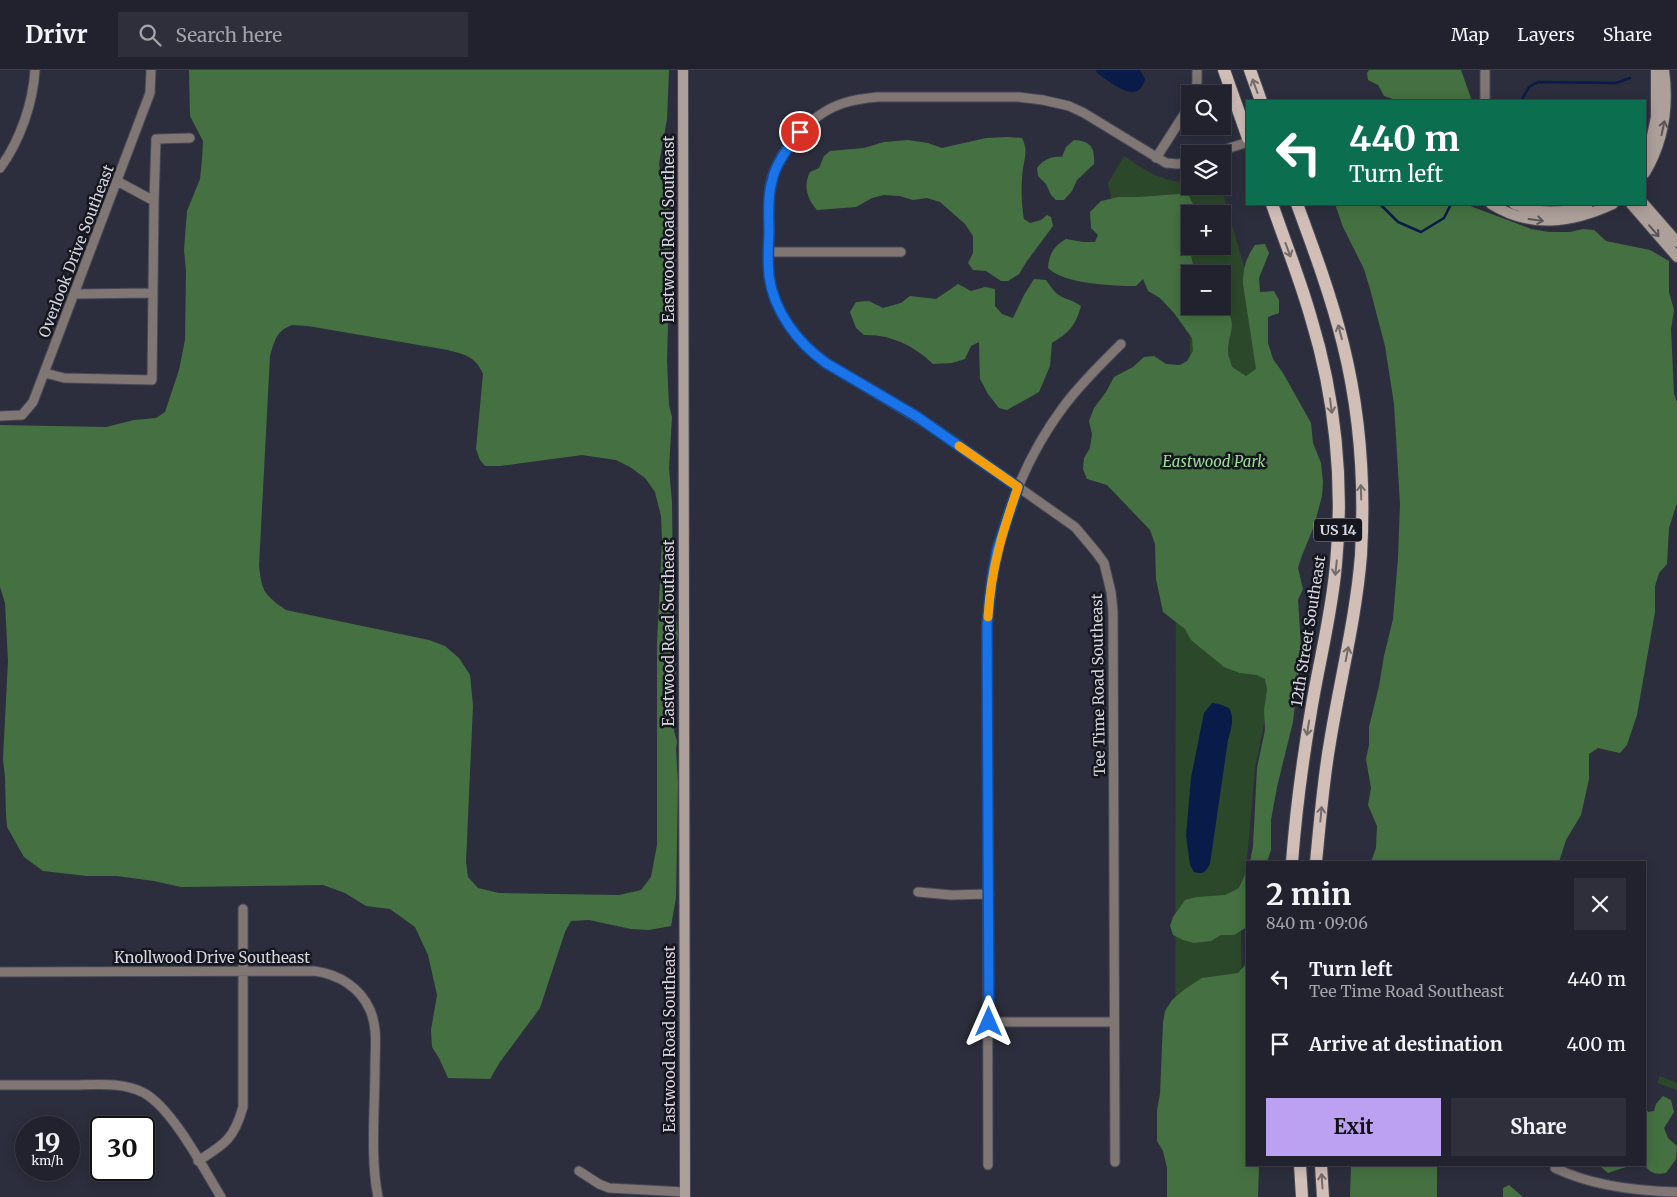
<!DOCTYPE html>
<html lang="en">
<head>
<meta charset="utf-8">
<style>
	:root { --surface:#22222e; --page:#2e2f3a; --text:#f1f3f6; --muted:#a2a4aa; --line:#3f3f4a; --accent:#bca0f2 }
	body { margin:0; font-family:Merriweather,serif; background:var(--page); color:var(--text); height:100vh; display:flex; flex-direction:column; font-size:19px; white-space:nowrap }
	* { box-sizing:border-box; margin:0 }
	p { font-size:16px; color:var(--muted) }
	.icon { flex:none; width:28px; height:28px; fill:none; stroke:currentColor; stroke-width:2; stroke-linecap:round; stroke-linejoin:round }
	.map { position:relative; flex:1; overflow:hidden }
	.sheet { position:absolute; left:1246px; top:791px; width:400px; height:305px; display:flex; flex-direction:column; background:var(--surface); border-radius:0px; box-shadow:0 2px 12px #0003,0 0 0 1px var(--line) }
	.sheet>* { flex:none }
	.guide { position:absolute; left:1246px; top:30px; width:400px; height:105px; border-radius:0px; box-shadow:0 2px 12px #0003,0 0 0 1px var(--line); background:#0b6e4f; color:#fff; overflow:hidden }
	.buttons { position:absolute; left:1181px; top:15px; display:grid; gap:10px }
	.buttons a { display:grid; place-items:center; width:50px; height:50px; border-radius:0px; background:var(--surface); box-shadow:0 2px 12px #0003,0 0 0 1px var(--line); font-size:25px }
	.speed { position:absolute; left:15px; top:1046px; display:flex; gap:10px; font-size:25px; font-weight:700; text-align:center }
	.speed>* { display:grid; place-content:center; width:65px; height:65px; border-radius:50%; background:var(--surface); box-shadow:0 2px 12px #0003,0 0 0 1px var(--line); line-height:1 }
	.speed small { font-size:12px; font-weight:400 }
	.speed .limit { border:2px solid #111; border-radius:8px; background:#fff; color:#111 }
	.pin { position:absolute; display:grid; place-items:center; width:42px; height:42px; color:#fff; margin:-21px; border:2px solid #fff; border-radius:50%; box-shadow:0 1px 5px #0007 }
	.me { position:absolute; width:55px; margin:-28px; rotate:0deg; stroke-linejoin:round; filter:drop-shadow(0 0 4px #0008) }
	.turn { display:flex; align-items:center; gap:18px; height:105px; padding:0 20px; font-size:22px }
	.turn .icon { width:65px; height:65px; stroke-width:2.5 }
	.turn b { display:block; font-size:35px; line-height:42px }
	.round { display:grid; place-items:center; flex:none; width:52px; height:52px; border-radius:0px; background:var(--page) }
	.headline { display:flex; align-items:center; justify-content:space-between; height:85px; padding:0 20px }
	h1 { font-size:30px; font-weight:700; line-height:38px }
	.action { display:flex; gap:10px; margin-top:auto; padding:10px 20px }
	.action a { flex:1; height:58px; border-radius:0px; background:var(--accent); color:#111; font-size:20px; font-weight:700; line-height:58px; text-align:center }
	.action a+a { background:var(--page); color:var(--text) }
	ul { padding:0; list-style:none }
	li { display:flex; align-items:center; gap:15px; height:65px; padding:0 20px }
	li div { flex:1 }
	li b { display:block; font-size:19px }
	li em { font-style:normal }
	header { display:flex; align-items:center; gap:30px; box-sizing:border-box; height:70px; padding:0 25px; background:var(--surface); border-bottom:1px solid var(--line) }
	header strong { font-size:24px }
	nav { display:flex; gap:28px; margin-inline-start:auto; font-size:18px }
	.search { width:350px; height:45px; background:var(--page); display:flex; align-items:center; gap:12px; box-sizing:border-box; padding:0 18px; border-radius:0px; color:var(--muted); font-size:19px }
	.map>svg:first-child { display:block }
	.green { fill:#2c482a; fill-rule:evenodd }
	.forest { fill:#457142; fill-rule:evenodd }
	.water { fill:#091b48 }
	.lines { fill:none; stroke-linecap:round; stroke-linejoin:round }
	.stream { stroke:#091b48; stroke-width:2.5 }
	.street-casing { stroke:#484957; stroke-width:11 }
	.secondary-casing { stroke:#484957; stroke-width:12 }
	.primary-casing { stroke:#484957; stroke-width:14 }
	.street { stroke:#807774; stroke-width:9 }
	.secondary { stroke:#ad9f9a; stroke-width:10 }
	.primary { stroke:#d0beb7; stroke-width:12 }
	.oneway { stroke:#736a6a }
	.oneway2 { stroke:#5a5456 }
	.route-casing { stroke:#114b97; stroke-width:12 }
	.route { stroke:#1a73e8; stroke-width:9 }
	.slow { stroke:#f59e0b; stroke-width:9 }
	.labels { text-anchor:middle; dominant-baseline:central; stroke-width:5; stroke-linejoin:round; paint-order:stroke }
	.shield { fill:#16171e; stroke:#9b9ca5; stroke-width:1 }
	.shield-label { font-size:14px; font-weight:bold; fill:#d4d5df }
	.street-label { font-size:15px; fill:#d4d5df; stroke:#16171e }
	.park-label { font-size:15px; font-style:italic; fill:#9bde97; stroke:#16171e }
</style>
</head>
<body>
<header>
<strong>Drivr</strong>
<div class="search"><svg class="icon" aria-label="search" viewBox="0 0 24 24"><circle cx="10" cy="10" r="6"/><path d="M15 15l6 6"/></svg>Search here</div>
<nav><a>Map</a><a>Layers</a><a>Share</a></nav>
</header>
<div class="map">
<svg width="1677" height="1127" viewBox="0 0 1677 1127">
	<rect width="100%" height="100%" fill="#2d2e3d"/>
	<path class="green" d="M 1124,86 C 1146,101 1163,113 1190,112 L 1190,116 L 1221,116 L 1251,221 L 1284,558 L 1255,698 L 1241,859 L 1243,978 L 1248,1095 L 1175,1127 L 1176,449 L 1190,318 L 1190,233 L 1123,185 L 1108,113 ZM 1190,144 L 1222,144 L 1222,176 L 1190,176 ZM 1190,204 L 1222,204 L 1222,236 L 1190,236 Z
		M 1660,1006 L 1677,1013 L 1677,1020 L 1657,1013 Z"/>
	<path class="forest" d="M 189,0 L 669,0 L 667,49 L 659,94 L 665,124 L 672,136 L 676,151 L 676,187 L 668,255 L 667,291 L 669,335 L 672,347 L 669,398 L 672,432 L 673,515 L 678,565 L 675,582 L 676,601 L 673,616 L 673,632 L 676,647 L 674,661 L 677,671 L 676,679 L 678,713 L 676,828 L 671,856 L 649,860 L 631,859 L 589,850 L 571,851 L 565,862 L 540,938 L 500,992 L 490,1009 L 448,1008 L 439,988 L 432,977 L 431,960 L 437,925 L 428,885 L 415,857 L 390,839 L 366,836 L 345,823 L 323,815 L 181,817 L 154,811 L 117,806 L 87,806 L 43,801 L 24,787 L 7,757 L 6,744 L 5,707 L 3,689 L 8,591 L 5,533 L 0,517 L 0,355 L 106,357 L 134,350 L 156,348 L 165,342 L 179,300 L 185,270 L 186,200 L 184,180 L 187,141 L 200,109 L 202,89 L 203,71 L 190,46 ZM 292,255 L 308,256 L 448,280 C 466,285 475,286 483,304 L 476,379 L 480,390 L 485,396 L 500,396 L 582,385 L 616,390 L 630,397 L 645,408 L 655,422 L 661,446 L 662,469 L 657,574 L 657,775 L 651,807 L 641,820 L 619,825 L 499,823 L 478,818 L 468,807 L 466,792 L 473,636 L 470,605 L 459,588 L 445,576 L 429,570 L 286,540 C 265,525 262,523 259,496 L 270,286 C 275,270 276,261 292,255 Z
		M 1369,0 L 1461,0 L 1472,31 L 1399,31 L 1384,26 L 1378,15 L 1368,10 L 1367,3 Z
		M 1007,67 L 1022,68 C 1028,80 1025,86 1023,98 C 1021,115 1021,133 1024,149 L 1030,153 L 1041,150 L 1047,145 L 1051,147 L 1053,156 L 1027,191 L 1019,204 L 1008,211 L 1001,211 L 986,201 L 973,200 L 968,193 L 973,183 L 973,166 L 965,154 L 940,132 L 927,128 L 913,130 L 900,126 L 884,125 L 872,128 L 856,137 L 817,140 C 807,129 803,116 810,102 L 819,98 L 824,86 L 830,81 L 864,78 L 884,72 L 908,70 L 928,73 L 942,78 L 986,68 Z
		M 1074,70 C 1091,71 1095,78 1094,94 L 1077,110 L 1072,121 L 1064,130 L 1056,130 L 1051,125 L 1046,114 L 1038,106 L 1037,98 C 1044,90 1050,86 1062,87 L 1066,77 Z
		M 1179,124 L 1188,124 L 1193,134 C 1183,155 1189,182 1196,204 L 1190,204 L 1190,236 L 1222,236 C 1240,254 1228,261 1228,281 C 1228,287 1231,292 1232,297 L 1246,306 L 1256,299 L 1243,214 C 1243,198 1246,188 1255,175 L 1265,174 L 1269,183 L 1259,208 L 1260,222 L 1274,221 L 1279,230 L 1279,243 L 1268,247 L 1268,273 L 1273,289 L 1283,303 L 1311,353 L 1313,373 L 1321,393 L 1323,412 L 1322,426 L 1314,456 L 1301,488 L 1298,498 L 1303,519 L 1298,530 L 1301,577 L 1296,625 L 1293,652 L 1277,717 L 1271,750 L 1271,780 L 1267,792 L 1250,792 L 1253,776 L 1257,698 L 1265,660 L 1264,640 L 1267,620 L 1265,609 L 1257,605 L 1240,603 L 1224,597 L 1191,570 L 1185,559 L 1163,542 L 1156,509 L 1155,474 L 1150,460 L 1107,415 L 1087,409 L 1083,399 L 1084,388 L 1090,378 L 1092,364 L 1089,351 L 1094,338 L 1106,322 L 1114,307 L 1133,297 L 1144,287 L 1154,286 L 1166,294 L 1180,295 L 1187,291 L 1193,281 L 1192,268 L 1174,243 L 1160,228 L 1148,221 L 1143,209 L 1136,216 C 1114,216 1063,214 1048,198 C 1049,184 1054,176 1066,169 L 1083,172 L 1095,172 L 1098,165 L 1091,158 L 1090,142 L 1101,131 L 1119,127 L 1139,127 Z
		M 1335,134 L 1465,134 L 1531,159 L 1549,162 L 1570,162 L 1583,159 L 1594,160 L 1606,171 L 1650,180 L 1669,191 L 1669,222 L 1674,240 L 1671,259 L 1674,324 L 1677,332 L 1677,433 L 1669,458 L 1667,494 L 1659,503 L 1655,516 L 1655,542 L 1637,645 L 1627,675 L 1620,683 L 1598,678 L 1589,684 L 1589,709 L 1581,745 L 1566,770 L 1559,792 L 1371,792 L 1376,778 L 1377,756 L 1368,735 L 1371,718 L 1366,689 L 1369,675 L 1369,657 L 1379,616 L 1384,586 L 1393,549 L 1398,488 L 1400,434 L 1394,334 L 1385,276 L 1370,219 L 1364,199 L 1343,157 Z
		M 1034,209 L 1046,210 C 1049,214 1052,219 1056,223 C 1063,229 1073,230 1081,236 C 1075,256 1070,262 1052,273 L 1050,296 L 1039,322 L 1007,340 L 999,338 L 988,324 L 980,309 L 979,272 L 971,276 L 965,289 L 952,293 L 933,294 C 915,276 890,264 864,265 L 856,258 L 850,242 L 856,232 L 869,231 L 883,238 L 901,233 L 910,226 L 936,229 L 958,214 L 971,221 L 985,217 L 995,219 L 995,236 L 1002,244 L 1013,248 L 1024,225 Z
		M 1247,800 L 1247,857 L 1234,865 L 1221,865 L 1211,871 L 1194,873 L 1183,870 L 1173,865 L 1170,856 L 1173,847 L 1185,830 L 1197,827 L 1225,825 L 1239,818 Z
		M 1247,893 L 1248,1095 L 1259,1095 L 1258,1127 L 1167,1127 L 1167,1098 L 1163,1081 L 1157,1071 L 1157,1040 L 1160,1024 L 1163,953 L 1165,941 L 1172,930 L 1185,919 L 1202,908 L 1238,903 Z
		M 1663,1026 L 1671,1030 L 1674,1042 L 1664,1058 L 1668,1068 L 1677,1076 L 1676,1089 L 1666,1103 C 1655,1105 1651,1103 1644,1095 L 1645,1038 L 1648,1042 L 1654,1041 L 1656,1034 Z
		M 1351,1095 L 1437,1095 L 1437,1127 L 1350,1127 Z
		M 1601,1095 L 1632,1095 L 1608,1103 L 1601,1097 Z
		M 1509,1115 L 1523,1127 L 1503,1127 L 1503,1118 Z"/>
	<path class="water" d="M 1096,0 L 1140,0 L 1145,9 C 1138,37 1111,12 1097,3 Z
		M 1212,633 L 1219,634 L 1229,638 C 1235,648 1231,659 1228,670 L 1210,794 C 1206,802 1203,805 1194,802 L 1190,795 L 1186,766 L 1191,708 L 1204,643 Z"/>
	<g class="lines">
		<path class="stream" d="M 1521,31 L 1529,17 L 1538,12 L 1616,13 L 1630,8
			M 1380,134 L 1398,152 L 1421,162 L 1444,148 L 1451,134"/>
		<g class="street-casing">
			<path id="street" d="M 1195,24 L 1197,12 L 1197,0
				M 1485,31 L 1485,0
				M 1211,84 L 1248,72
				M 1156,88 L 1190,35
				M 0,98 C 20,71 33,33 35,0
				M 154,131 L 156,69 L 190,68
				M 769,182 L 901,182
				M 74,224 L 153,223
				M 45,303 L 64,308 L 152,310 L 154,131 L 117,111
				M 0,346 L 22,345 L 33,332 L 150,23 L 151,0
				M 918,822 L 951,825 L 989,824
				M 0,902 L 314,901 C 338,904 360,917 370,940 C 378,958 375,978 375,997 C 375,1038 370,1087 378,1127
				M 989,952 L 1114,952
				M 0,1015 C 23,1015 46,1015 69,1015 C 93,1015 122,1011 144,1023 C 172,1038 204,1099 221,1127
				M 198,1091 C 225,1074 234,1069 243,1037 L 243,839
				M 1115,1092 L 1113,541 L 1111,522 L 1104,493 L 1096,482 L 1075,457 L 937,360 L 826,293 C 798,273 774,242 769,206 C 767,191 769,176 769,161 C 769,145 767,127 771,111 C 780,78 812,43 844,33 C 856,29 867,28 878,27 L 1018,27 L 1043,30 L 1069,36 L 1084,43 L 1166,93 L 1178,94 L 1190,91
				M 988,1095 L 987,555 C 993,475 1016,400 1064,336 C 1081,313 1101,294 1121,274
				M 1555,1098 C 1592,1116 1635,1121 1677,1122
				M 579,1101 L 599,1114 L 609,1118 L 685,1122"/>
		</g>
		<g class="secondary-casing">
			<path id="secondary" d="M 683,0 L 685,1127
				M 1645,86 L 1652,66 L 1656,47 L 1656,0
				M 1645,103 C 1664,71 1669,37 1664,0
				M 1491,134 C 1531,159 1572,153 1613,134
				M 1514,134 C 1537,144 1565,144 1588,134
				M 1631,134 L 1677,187
				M 1644,134 L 1677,172"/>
		</g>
		<g class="primary-casing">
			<path id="primary" d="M 1224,0 L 1248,68
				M 1250,0 L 1261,31
				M 1272,134 C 1285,172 1300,209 1311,248 C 1335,326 1344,412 1336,494 C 1332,542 1320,588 1312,635 C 1303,687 1296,740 1292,792
				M 1297,134 C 1314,180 1331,226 1343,274 C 1360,342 1365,416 1361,485 C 1356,548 1340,610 1330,672 C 1323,712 1320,752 1316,792
				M 1300,1095 L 1302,1127
				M 1321,1095 L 1323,1127"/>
		</g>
		<use href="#street" class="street"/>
		<use href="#secondary" class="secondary"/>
		<use href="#primary" class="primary"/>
	</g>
	<defs><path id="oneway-shaft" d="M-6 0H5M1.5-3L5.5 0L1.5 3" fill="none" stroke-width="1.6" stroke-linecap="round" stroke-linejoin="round" transform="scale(1.25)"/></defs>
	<g class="oneway">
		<use href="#oneway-shaft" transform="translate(1255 16) rotate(-110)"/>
		<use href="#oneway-shaft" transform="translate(1288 180) rotate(70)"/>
		<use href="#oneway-shaft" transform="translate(1340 262) rotate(-105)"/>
		<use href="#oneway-shaft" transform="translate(1331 336) rotate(82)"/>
		<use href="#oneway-shaft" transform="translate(1361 422) rotate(-92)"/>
		<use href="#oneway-shaft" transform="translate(1336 498) rotate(96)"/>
		<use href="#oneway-shaft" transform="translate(1347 584) rotate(-79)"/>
		<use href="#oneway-shaft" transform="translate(1308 658) rotate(99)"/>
		<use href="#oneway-shaft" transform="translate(1321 744) rotate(-85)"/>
		<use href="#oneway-shaft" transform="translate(1322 1111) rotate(-94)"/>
	</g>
	<g class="oneway2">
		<use href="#oneway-shaft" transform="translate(1663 58) rotate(-78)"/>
		<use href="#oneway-shaft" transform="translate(1536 150) rotate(8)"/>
		<use href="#oneway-shaft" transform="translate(1654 161) rotate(49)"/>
	</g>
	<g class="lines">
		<g class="route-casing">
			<path id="route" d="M 800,62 C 789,77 776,92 772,111 C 767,128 769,147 769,164 C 768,178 768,193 769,206 C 774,242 798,273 826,293 L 916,346 L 1018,417 L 997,480 L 992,508 L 987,555 L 989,952"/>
		</g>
		<use href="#route" class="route"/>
		<path class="slow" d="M 959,376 L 1018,417 C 1002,463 991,499 988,547"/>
	</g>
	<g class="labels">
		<rect class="shield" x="1314" y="448.5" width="48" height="23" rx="4"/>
		<g class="shield-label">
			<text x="1338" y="460">US 14</text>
		</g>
		<g class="street-label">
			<text transform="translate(668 159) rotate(-90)">Eastwood Road Southeast</text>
			<text transform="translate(76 181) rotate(-69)">Overlook Drive Southeast</text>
			<text transform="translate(1308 561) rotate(-81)">12th Street Southeast</text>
			<text transform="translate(668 563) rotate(-90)">Eastwood Road Southeast</text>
			<text transform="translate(1098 615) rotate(-91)">Tee Time Road Southeast</text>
			<text x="212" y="887">Knollwood Drive Southeast</text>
			<text transform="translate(669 969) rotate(-90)">Eastwood Road Southeast</text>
		</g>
		<g class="park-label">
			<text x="1214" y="391">Eastwood Park</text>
		</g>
	</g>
</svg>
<div class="buttons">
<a><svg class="icon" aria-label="search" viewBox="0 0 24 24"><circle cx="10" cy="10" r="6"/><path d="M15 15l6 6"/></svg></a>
<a><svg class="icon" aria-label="layers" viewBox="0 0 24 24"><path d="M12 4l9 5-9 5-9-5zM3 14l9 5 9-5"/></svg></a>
<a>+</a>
<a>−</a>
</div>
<div class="speed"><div>19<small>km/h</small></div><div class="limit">30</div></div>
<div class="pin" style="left:800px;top:62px;background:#d93025"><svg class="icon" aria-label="arrive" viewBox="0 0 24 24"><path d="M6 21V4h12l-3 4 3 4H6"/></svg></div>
<svg class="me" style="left:989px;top:952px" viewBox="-20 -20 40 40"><path d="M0-17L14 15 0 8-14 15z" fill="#1a73e8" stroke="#fff" stroke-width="4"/></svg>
<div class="guide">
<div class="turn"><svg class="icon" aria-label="left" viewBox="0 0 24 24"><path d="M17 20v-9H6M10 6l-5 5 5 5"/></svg><div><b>440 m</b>Turn left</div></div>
</div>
<section class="sheet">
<div class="headline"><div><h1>2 min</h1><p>840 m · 09:06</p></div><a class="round"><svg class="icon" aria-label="close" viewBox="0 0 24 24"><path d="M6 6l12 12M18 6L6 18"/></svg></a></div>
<ul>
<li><svg class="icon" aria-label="left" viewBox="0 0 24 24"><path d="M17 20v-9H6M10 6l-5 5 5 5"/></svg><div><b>Turn left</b><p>Tee Time Road Southeast</p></div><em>440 m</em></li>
<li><svg class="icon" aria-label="arrive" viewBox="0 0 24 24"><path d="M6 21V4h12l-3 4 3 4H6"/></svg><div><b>Arrive at destination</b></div><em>400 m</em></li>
</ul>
<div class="action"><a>Exit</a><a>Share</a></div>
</section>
</div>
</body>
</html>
